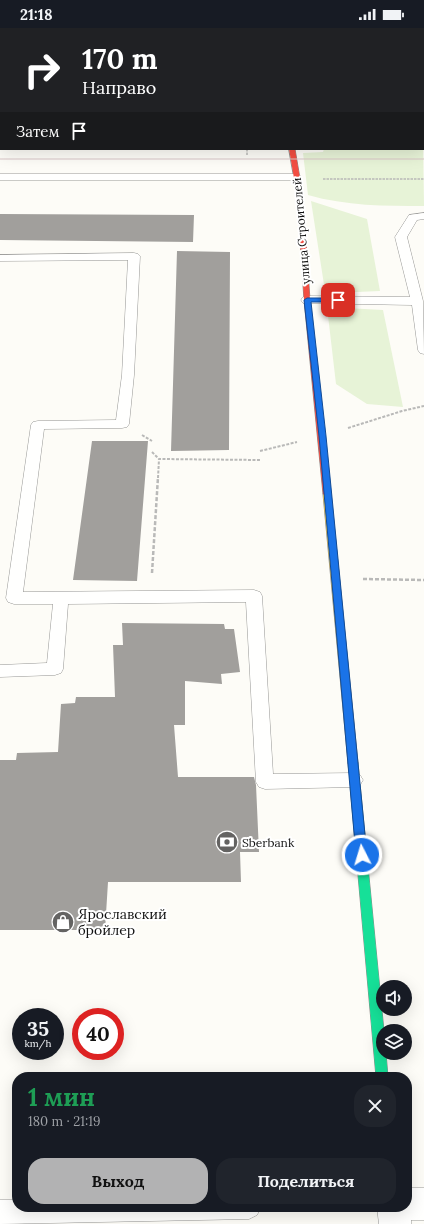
<!DOCTYPE html>
<html lang="ru">
<head>
<meta charset="utf-8">
<style>
	:root { --surface:#171b24; --page:#20242c; --text:#f1f3f6; --muted:#9ea1a6; --accent:#b2b2b3 }
	body { margin:0; font-family:Lora,serif; background:var(--page); color:var(--text); height:100vh; display:flex; flex-direction:column; font-size:15px; white-space:nowrap }
	* { box-sizing:border-box; margin:0 }
	p { font-size:13px; color:var(--muted) }
	.icon { flex:none; width:22px; height:22px; fill:none; stroke:currentColor; stroke-width:2; stroke-linecap:round; stroke-linejoin:round }
	.map { position:relative; flex:1; overflow:hidden }
	.sheet { position:absolute; left:12px; top:1044px; width:400px; height:140px; display:flex; flex-direction:column; background:var(--surface); border-radius:16px; box-shadow:0 4px 16px #0002 }
	.sheet>* { flex:none }
	.banner { position:absolute; left:0px; top:0px; width:424px; height:122px; box-shadow:0 4px 16px #0002; background:#202124; color:#fff; overflow:hidden }
	.fabs { position:absolute; left:376px; top:952px; display:grid; gap:8px }
	.fabs a { display:grid; place-items:center; width:36px; height:36px; border-radius:50%; background:var(--surface); box-shadow:0 4px 16px #0002; font-size:20px }
	.speed { position:absolute; left:12px; top:980px; display:flex; gap:8px; font-size:20px; font-weight:700; text-align:center }
	.speed>* { display:grid; place-content:center; width:52px; height:52px; border-radius:50%; background:var(--surface); box-shadow:0 4px 16px #0002; line-height:1 }
	.speed small { font-size:10px; font-weight:400 }
	.speed .limit { border:6px solid #d22; background:#fff; color:#111 }
	.pin { position:absolute; display:grid; place-items:center; width:34px; height:34px; color:#fff; margin:-17px; border-radius:8px; box-shadow:0 2px 6px #0006 }
	.me { position:absolute; width:44px; margin:-22px; rotate:355deg; stroke-linejoin:round; filter:drop-shadow(0 0 3px #0008) }
	.turn { display:flex; align-items:center; gap:14px; height:84px; padding:0 16px; font-size:18px }
	.turn .icon { width:52px; height:52px; stroke-width:2.5 }
	.turn b { display:block; font-size:28px; line-height:34px }
	.then { display:flex; align-items:center; height:38px; padding:0 16px; background:#0003; gap:8px; font-size:15px }
	.round { display:grid; place-items:center; flex:none; width:42px; height:42px; border-radius:16px; background:var(--page) }
	.summary { display:flex; align-items:center; justify-content:space-between; height:68px; padding:0 16px }
	h1 { font-size:24px; font-weight:800; line-height:30px; color:#1e9e55 }
	.button { display:flex; gap:8px; margin-top:auto; padding:8px 16px }
	.button a { flex:1; height:46px; border-radius:16px; background:var(--accent); color:#111; font-size:16px; font-weight:800; line-height:46px; text-align:center }
	.button a+a { background:var(--page); color:var(--text) }
	.status { display:flex; justify-content:space-between; align-items:center; height:28px; padding:0 20px; background:var(--surface); direction:ltr }
	.status svg { height:11px; fill:currentColor }
	.map>svg:first-child { display:block }
	.green { fill:#e7f3d7 }
	.building { fill:#a19f9c }
	.lines { fill:none; stroke-linecap:round; stroke-linejoin:round }
	.lane-casing { stroke:#979795; stroke-width:1 }
	.street-casing { stroke:#979795; stroke-width:1 }
	.fast-casing { stroke:#8e8d8b; stroke-width:1 }
	.slow-casing { stroke:#8e8d8b; stroke-width:1 }
	.jam-casing { stroke:#8e8d8b; stroke-width:1 }
	.path-far2 { stroke:#b9b9b8; stroke-width:1.5; stroke-dasharray:2.5 1; stroke-linecap:butt }
	.path-far1 { stroke:#b9b9b8; stroke-width:2; stroke-dasharray:3 1.5; stroke-linecap:butt }
	.path { stroke:#b9b9b8; stroke-width:2.5; stroke-dasharray:4 2; stroke-linecap:butt }
	.lane { fill:#fffffe; fill-rule:evenodd }
	.street { fill:#fffffe; fill-rule:evenodd }
	.fast { fill:#16e098; fill-rule:evenodd }
	.slow { fill:#ffcf43; fill-rule:evenodd }
	.jam { fill:#f24e42; fill-rule:evenodd }
	.tram { stroke:#d9c6c7; stroke-width:1 }
	.route { fill:#1a73e8; stroke:#114b97 }
	.labels { text-anchor:middle; dominant-baseline:central; stroke-width:4; stroke-linejoin:round; paint-order:stroke }
	.street-label { font-size:12px; fill:#111; stroke:#fff }
	.poi-label { font-size:12px; fill:#111; stroke:#fff; text-anchor:start }
	.near-poi-label { font-size:14px; fill:#111; stroke:#fff; text-anchor:start }
</style>
</head>
<body>
<div class="status"><b>21:18</b><svg viewBox="0 0 49 12"><path d="M0 12V9h3v3zM5 12V6h3v6zM10 12V3h3v9zM15 12V0h3v12zM26 1h20v11H26zM47 4h2v5h-2z"/></svg></div>
<div class="map">
<svg width="424" height="1196" viewBox="0 0 424 1196">
	<rect width="100%" height="100%" fill="#fdfcf7"/>
	<path class="green" d="M 423,107 L 424,178 C 385,178 346,178 308,167 L 303,125 L 323,124 L 324,121 L 423,121 Z
		M 311,173 L 367,191 L 380,263 L 334,265 L 325,263 Z
		M 327,279 L 383,282 L 403,379 L 367,376 L 336,356 Z"/>
	<path class="building" d="M 0,186 L 194,187 L 193,214 L 0,212 Z
		M 177,223 L 230,224 L 229,422 L 171,423 Z
		M 92,413 L 148,413 L 137,553 L 73,552 Z
		M 122,595 L 224,596 L 225,601 L 234,601 L 240,644 L 221,646 L 222,656 L 185,653 L 185,697 L 174,697 L 178,749 L 254,749 L 256,757 L 259,824 L 240,824 L 241,854 L 108,854 L 105,902 L 0,902 L 0,732 L 16,732 L 17,725 L 58,724 L 61,676 L 75,675 L 76,669 L 115,669 L 113,617 L 123,617 Z"/>
	<g class="lines">
		<g class="lane-casing">
			<path id="lane" d="M 22,0 L 30,0 L 30,1 L 22,1 Z
				M 174,0 L 182,0 L 182,1 L 174,1 Z
				M 423,68 L 424,68 L 424,77 L 423,77 Z
				M 0,146 L 297,146 L 302,149 L 297,152 L 0,152 Z
				M 424,185 L 424,191 L 417,192 L 407,209 L 423,273 L 424,326 L 420,325 L 418,322 L 412,277 L 303,275 L 301,272 L 303,269 L 307,268 L 410,269 L 395,209 L 409,187 Z
				M 134,225 L 138,226 L 140,228 L 134,347 L 129,396 L 127,399 L 122,400 L 44,401 L 23,564 L 254,562 L 260,564 L 262,568 L 273,746 L 354,745 L 360,747 L 363,752 L 360,757 L 354,759 L 265,761 L 259,759 L 256,754 L 246,574 L 68,576 L 63,641 L 61,645 L 55,647 L 0,649 L 0,637 L 47,635 L 53,576 L 14,576 L 8,574 L 6,570 L 31,397 L 33,394 L 38,393 L 116,392 L 122,347 L 128,232 L 0,233 L 0,227 Z
				M 0,1172 L 17,1172 L 17,1179 L 261,1179 L 257,1187 L 249,1191 L 0,1196 Z"/>
		</g>
		<g class="street-casing">
			<path id="street" d="M 269,0 L 281,0 L 281,1 L 269,1 Z
				M 407,1160 L 424,1160 L 424,1192 L 411,1192 L 411,1196 L 379,1196 L 377,1179 L 407,1179 Z"/>
		</g>
		<g class="fast-casing">
			<path id="fast" d="M 353,731 L 357,732 L 358,735 L 384,1003 L 383,1025 L 386,1025 L 388,1049 L 376,1049 L 348,735 L 349,732 Z"/>
		</g>
		<g class="slow-casing">
			<path id="slow" d="M 0,96 L 1,96 L 1,100 L 0,100 Z
				M 327,463 L 331,466 L 358,735 L 357,738 L 353,739 L 349,738 L 348,735 L 323,466 Z"/>
		</g>
		<g class="jam-casing">
			<path id="jam" d="M 423,94 L 424,94 L 424,98 L 423,98 Z
				M 289,121 L 295,121 L 303,168 L 310,272 L 331,466 L 327,469 L 323,466 L 304,272 L 297,168 Z"/>
		</g>
		<path class="path-far2" d="M 247,121 L 247,128
			M 323,151 L 424,151"/>
		<path class="path-far1" d="M 348,400 L 402,383 L 424,378
			M 142,407 L 152,413
			M 260,423 L 297,414
			M 152,424 L 159,431
			M 158,450 L 159,431 L 260,432"/>
		<path class="path" d="M 152,545 L 158,449
			M 363,551 L 424,552"/>
		<use href="#lane" class="lane"/>
		<use href="#street" class="street"/>
		<use href="#fast" class="fast"/>
		<use href="#slow" class="slow"/>
		<use href="#jam" class="jam"/>
		<path class="tram" d="M 0,131 L 424,131"/>
	</g>
	<path class="route" d="M 338,270 L 342,272 L 341,274 L 311,274 L 326,408 L 367,827 L 366,831 L 362,832 L 358,831 L 356,827 L 319,408 L 304,272 L 307,270 Z"/>
	<defs>
		<g id="bank-disc" transform="scale(1.15)"><circle r="9.5" fill="#646362" stroke="#fff"/><path d="M-6-4H6V4H-6ZM0-2.3a2.3 2.3 0 1 0 0 4.6a2.3 2.3 0 1 0 0-4.6Z" fill="#fff"/></g>
		<g id="shop-disc" transform="scale(1.15)"><circle r="9.5" fill="#646362" stroke="#fff"/><path d="M-5-2.5h2.3a2.7 3.5 0 0 1 5.4 0H5L5.5 6h-11ZM-1.5-2.5h3a1.5 2.3 0 0 0-3 0Z" fill="#fff"/></g>
	</defs>
	<g fill-rule="evenodd">
		<use href="#bank-disc" x="227" y="814"/>
		<use href="#shop-disc" x="63" y="894"/>
	</g>
	<g class="labels">
		<g class="street-label">
			<text transform="translate(301 203) rotate(-95)">улица Строителей</text>
		</g>
		<g class="poi-label">
			<text x="242" y="814">Sberbank</text>
		</g>
		<g class="near-poi-label">
			<text x="78" y="886">Ярославский<tspan x="78" dy="16">бройлер</tspan></text>
		</g>
	</g>
</svg>
<div class="fabs">
<a><svg class="icon" aria-label="sound" viewBox="0 0 24 24"><path d="M4 9h4l5-4v14l-5-4H4zM17 9q2 3 0 6"/></svg></a>
<a><svg class="icon" aria-label="layers" viewBox="0 0 24 24"><path d="M12 4l9 5-9 5-9-5zM3 14l9 5 9-5"/></svg></a>
</div>
<div class="speed"><div>35<small>km/h</small></div><div class="limit">40</div></div>
<div class="pin" style="left:338px;top:272px;background:#d93025"><svg class="icon" aria-label="arrive" viewBox="0 0 24 24"><path d="M6 21V4h12l-3 4 3 4H6"/></svg></div>
<svg class="me" style="left:362px;top:827px" viewBox="-20 -20 40 40"><circle r="17" fill="#1a73e8" stroke="#fff" stroke-width="3"/><path d="M0-11L8 9 0 5-8 9z" fill="#fff"/></svg>
<div class="banner">
<div class="turn"><svg class="icon" aria-label="right" viewBox="0 0 24 24"><path d="M7 20v-9h11M14 6l5 5-5 5"/></svg><div><b>170 m</b>Направо</div></div>
<div class="then">Затем<svg class="icon" aria-label="arrive" viewBox="0 0 24 24"><path d="M6 21V4h12l-3 4 3 4H6"/></svg></div>
</div>
<section class="sheet">
<div class="summary"><div><h1>1 мин</h1><p>180 m · 21:19</p></div><a class="round"><svg class="icon" aria-label="close" viewBox="0 0 24 24"><path d="M6 6l12 12M18 6L6 18"/></svg></a></div>
<div class="button"><a>Выход</a><a>Поделиться</a></div>
</section>
</div>
</body>
</html>
